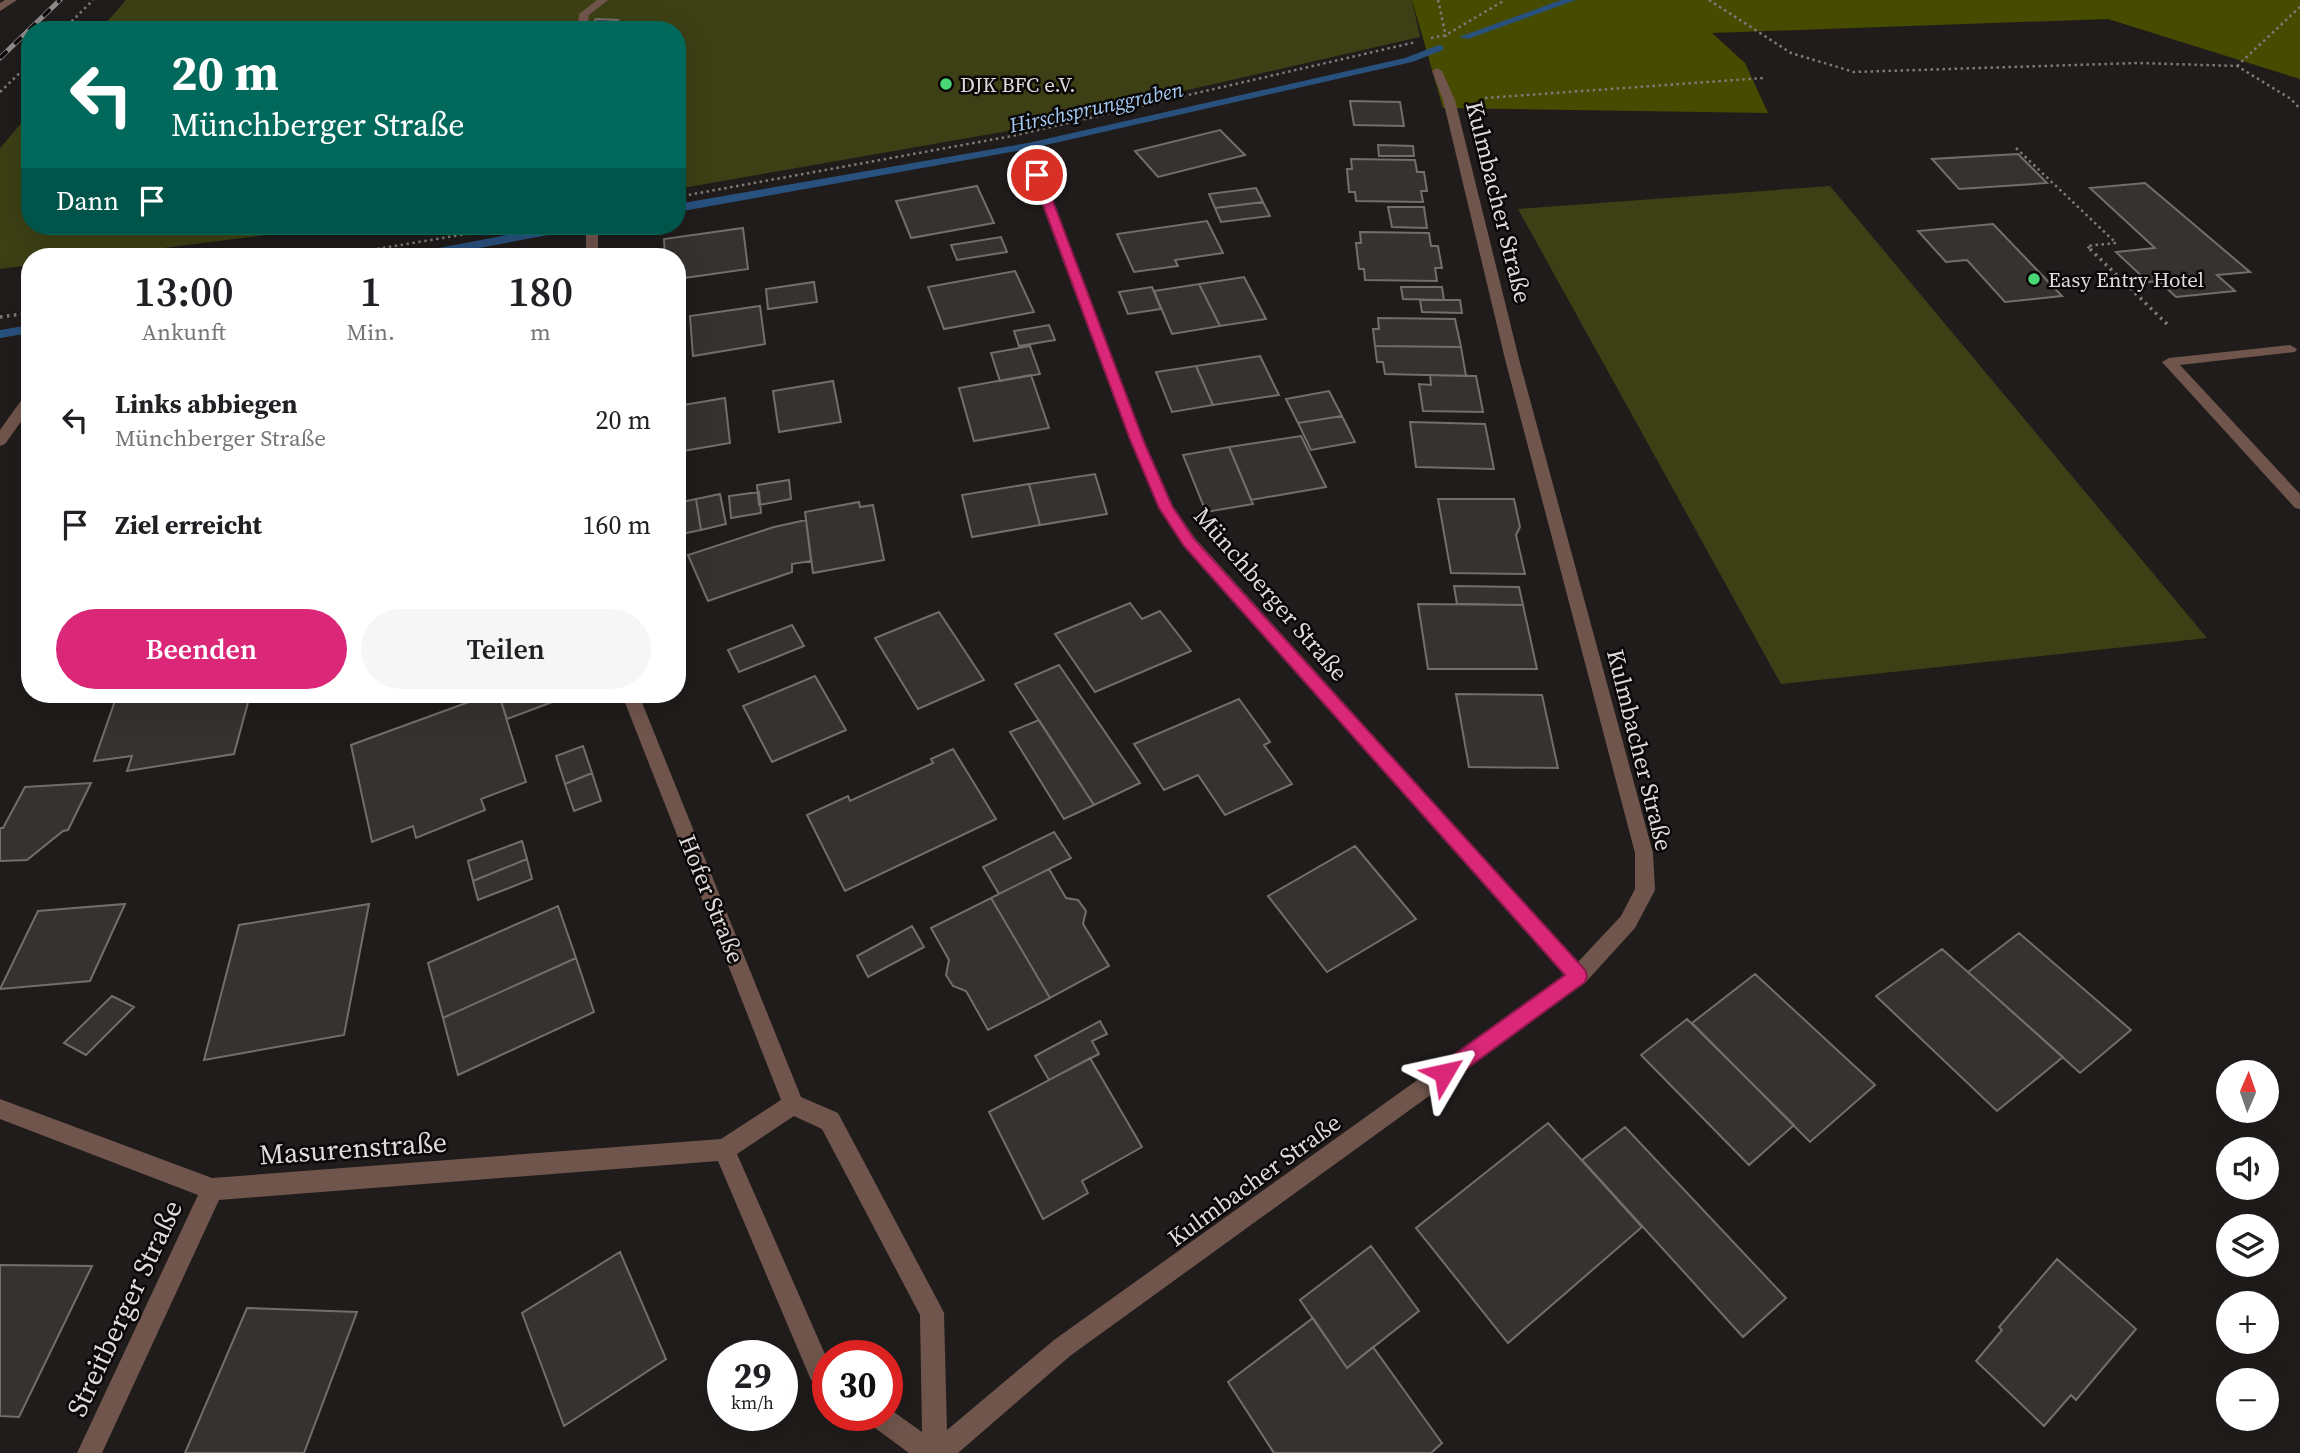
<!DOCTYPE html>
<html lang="de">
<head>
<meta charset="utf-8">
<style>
	:root { --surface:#fff; --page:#f6f6f6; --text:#202124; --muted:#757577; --accent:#db2777 }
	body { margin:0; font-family:"Source Serif 4",serif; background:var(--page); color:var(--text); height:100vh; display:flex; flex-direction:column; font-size:26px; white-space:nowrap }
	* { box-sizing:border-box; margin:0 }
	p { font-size:23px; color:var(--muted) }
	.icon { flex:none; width:38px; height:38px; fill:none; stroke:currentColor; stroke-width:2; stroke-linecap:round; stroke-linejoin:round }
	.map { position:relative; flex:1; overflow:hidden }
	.sheet { position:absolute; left:21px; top:248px; width:665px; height:455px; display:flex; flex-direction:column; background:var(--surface); border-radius:28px; box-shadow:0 7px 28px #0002 }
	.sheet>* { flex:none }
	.guide { position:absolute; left:21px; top:21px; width:665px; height:214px; border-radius:28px; box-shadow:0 7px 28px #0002; background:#00695c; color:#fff; overflow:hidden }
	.needle { width:46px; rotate:2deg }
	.buttons { position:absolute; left:2216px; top:1060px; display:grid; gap:14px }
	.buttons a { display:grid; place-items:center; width:63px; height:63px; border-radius:50%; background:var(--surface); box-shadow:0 7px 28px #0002; font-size:35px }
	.speed { position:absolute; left:707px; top:1340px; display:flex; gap:14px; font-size:35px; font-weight:700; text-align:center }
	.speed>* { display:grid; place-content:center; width:91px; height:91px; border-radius:50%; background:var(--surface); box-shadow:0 7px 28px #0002; line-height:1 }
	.speed small { font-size:18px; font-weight:400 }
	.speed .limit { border:10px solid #d22; background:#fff; color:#111 }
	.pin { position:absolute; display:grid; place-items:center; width:60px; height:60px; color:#fff; margin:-30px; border:4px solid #fff; border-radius:50%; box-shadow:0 2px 7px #0007 }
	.me { position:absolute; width:77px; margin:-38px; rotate:54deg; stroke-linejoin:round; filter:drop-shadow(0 0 5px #0008) }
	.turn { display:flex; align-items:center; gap:24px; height:147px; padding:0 35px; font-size:32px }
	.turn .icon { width:91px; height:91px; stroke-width:2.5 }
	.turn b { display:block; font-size:49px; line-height:60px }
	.then { display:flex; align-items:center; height:66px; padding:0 35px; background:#0003; gap:14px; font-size:26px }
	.eta { display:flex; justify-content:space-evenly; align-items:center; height:119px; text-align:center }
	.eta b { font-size:42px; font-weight:600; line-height:49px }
	.button { display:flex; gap:14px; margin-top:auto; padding:14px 35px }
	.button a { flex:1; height:80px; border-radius:42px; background:var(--accent); color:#fff; font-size:28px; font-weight:600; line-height:80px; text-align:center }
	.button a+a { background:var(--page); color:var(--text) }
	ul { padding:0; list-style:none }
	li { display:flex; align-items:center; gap:21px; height:105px; padding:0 35px }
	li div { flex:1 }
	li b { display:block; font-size:26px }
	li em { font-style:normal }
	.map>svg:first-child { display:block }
	.green { fill:#3d4014 }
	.forest { fill:#464b00 }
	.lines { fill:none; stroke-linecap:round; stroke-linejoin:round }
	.stream { fill:#29517e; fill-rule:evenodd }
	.building { fill:#35322f; stroke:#726e6b; stroke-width:2 }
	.path-far1 { stroke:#7e7b7a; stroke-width:2.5; stroke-dasharray:2.5 3.5; stroke-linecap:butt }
	.path { stroke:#7e7b7a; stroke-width:3.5; stroke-dasharray:2.5 4.5; stroke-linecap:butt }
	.minor { fill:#70554c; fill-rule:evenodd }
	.rail-casing { stroke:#8e8b8a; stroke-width:5 }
	.rail { stroke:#090707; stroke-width:3.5; stroke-dasharray:10; stroke-linecap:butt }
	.route { fill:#db2777; stroke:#8e194d; stroke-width:2 }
	.poi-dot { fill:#49d778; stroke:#090707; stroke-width:2.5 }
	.labels { text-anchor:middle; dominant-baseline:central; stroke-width:5; stroke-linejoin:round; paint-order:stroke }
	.far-poi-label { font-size:21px; fill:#dedbda; stroke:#090707; text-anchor:start }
	.far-water-label { font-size:21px; font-style:italic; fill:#a6caf4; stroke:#090707 }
	.street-label { font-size:24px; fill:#dedbda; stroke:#090707 }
	.near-street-label { font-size:28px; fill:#dedbda; stroke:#090707 }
</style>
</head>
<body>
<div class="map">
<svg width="2300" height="1453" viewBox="0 0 2300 1453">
	<rect width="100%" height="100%" fill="#201c1b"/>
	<path class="green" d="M 126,0 L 1412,0 L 1420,37 L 1008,131 L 677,189 L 677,30 L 622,30 L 622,27 L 100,30 Z
		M 30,113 L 30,226 L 337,226 L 93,257 L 30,257 L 30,265 L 0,269 L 0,148 Z
		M 1830,186 L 2207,638 L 1781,684 L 1518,209 Z"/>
	<path class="forest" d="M 1412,0 L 2300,0 L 2300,79 L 2108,19 L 1712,33 L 1745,63 L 1768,113 L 1443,108 Z"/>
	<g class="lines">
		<path class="stream" d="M 1561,0 L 1576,0 L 1468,39 L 1459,37 Z
			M 1439,45 L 1443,46 L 1443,50 L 1412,62 L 1028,149 L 677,212 L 677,204 L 1028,143 L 1405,58 Z
			M 555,226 L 561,230 L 559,233 L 431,257 L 406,257 L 412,253 Z
			M 30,325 L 30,333 L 0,338 L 0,330 Z"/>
	</g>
	<path class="building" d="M 596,19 L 618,20 L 614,26 L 592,26 Z
		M 1350,101 L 1400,102 L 1404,126 L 1354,125 Z
		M 1220,130 L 1245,155 L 1158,177 L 1135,151 Z
		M 1378,145 L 1413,146 L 1414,156 L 1379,156 Z
		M 2018,154 L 2047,183 L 1959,189 L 1932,159 Z
		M 1351,159 L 1415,160 L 1417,172 L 1424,172 L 1427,191 L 1421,191 L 1423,202 L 1356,201 L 1355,192 L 1349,192 L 1347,169 L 1352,169 Z
		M 2145,183 L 2250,272 L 2217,275 L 2235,291 L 2176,297 L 2159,281 L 2148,282 L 2116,252 L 2155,248 L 2090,188 Z
		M 977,186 L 994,223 L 911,238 L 896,201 Z
		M 1256,188 L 1263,202 L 1215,208 L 1209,194 Z
		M 1263,202 L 1270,216 L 1221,222 L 1215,208 Z
		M 1388,207 L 1424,207 L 1427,228 L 1392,227 Z
		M 1207,221 L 1223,253 L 1175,260 L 1178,266 L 1134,272 L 1117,234 Z
		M 1993,224 L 2062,296 L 2005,302 L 1967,260 L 1946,262 L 1918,231 Z
		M 743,228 L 748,269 L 677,279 L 677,257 L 665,257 L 664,239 Z
		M 1360,232 L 1429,233 L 1431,246 L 1438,246 L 1442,268 L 1435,268 L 1437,281 L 1365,280 L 1364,269 L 1359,269 L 1356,243 L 1361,243 Z
		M 1001,237 L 1007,252 L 957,260 L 951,245 Z
		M 1015,271 L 1034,312 L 944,329 L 928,287 Z
		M 1244,277 L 1266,319 L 1220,326 L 1199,284 Z
		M 814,282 L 817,302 L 768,309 L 766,289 Z
		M 1199,284 L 1220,326 L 1172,334 L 1154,291 Z
		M 1152,287 L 1161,309 L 1128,314 L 1119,292 Z
		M 1401,287 L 1442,287 L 1444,300 L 1403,299 Z
		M 1420,300 L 1460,300 L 1462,313 L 1422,312 Z
		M 760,306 L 765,344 L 693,356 L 690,316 Z
		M 1378,318 L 1455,319 L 1461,347 L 1375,346 L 1373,329 L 1379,329 Z
		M 1049,325 L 1055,340 L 1019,346 L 1014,331 Z
		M 1030,346 L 1040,374 L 1000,381 L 991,353 Z
		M 1375,346 L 1461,347 L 1466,376 L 1385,374 L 1383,362 L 1377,362 Z
		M 1260,356 L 1279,395 L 1213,405 L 1196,366 Z
		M 1196,366 L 1213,405 L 1172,412 L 1156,372 Z
		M 1031,375 L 1049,428 L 974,441 L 959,388 Z
		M 1430,375 L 1476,376 L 1483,412 L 1423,411 L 1419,384 L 1431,385 Z
		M 833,381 L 841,422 L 779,432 L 773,391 Z
		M 1329,391 L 1342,416 L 1298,423 L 1286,399 Z
		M 725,398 L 730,443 L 677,452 L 677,406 Z
		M 1342,416 L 1355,442 L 1311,450 L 1298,423 Z
		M 1410,422 L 1485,424 L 1494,469 L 1416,467 Z
		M 1301,436 L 1326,487 L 1251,500 L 1229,447 Z
		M 1229,447 L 1253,504 L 1206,512 L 1183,455 Z
		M 1095,474 L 1107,514 L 1040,525 L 1029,484 Z
		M 789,480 L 791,499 L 759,505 L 757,485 Z
		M 1029,484 L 1040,525 L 972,537 L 962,495 Z
		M 759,492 L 761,513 L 731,518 L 729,496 Z
		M 720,494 L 726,524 L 701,530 L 696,499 Z
		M 696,499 L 701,530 L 677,535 L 677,503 Z
		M 1438,499 L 1514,499 L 1520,527 L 1516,535 L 1525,574 L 1451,573 Z
		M 859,502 L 860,507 L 873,505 L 884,560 L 813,573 L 805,512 Z
		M 806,520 L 811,561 L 792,564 L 792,572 L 708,601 L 688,555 L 774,527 Z
		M 1454,586 L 1519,587 L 1523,605 L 1457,604 Z
		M 1130,603 L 1142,619 L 1160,611 L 1191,651 L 1095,692 L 1055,634 Z
		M 1418,604 L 1523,605 L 1537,669 L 1428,669 Z
		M 939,612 L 984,680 L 918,709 L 875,638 Z
		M 792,625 L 804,646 L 739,672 L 728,650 Z
		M 1059,665 L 1140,783 L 1094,805 L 1015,684 Z
		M 815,676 L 846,730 L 772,762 L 743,706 Z
		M 1456,694 L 1542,695 L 1558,768 L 1469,767 Z
		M 117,695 L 250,695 L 234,754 L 127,771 L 132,756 L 94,761 Z
		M 488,695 L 499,695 L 526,782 L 481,799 L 485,810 L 416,838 L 413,826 L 372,842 L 351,745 Z
		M 499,695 L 571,695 L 507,719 Z
		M 1239,699 L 1270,742 L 1264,745 L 1292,784 L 1225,815 L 1198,775 L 1164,790 L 1134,744 Z
		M 1039,720 L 1094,805 L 1064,819 L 1010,732 Z
		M 583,746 L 592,773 L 565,784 L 556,756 Z
		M 953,749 L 996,819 L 845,891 L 807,815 L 848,796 L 850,801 L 933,763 L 931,759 Z
		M 592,773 L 601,801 L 574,811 L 565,784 Z
		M 91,783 L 68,830 L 63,831 L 27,860 L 0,861 L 0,828 L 3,828 L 25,787 Z
		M 1054,832 L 1071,858 L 999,894 L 983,867 Z
		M 522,841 L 527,859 L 473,881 L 468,861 Z
		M 1355,846 L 1416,919 L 1327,972 L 1268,896 Z
		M 527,859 L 532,879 L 478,900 L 473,881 Z
		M 1049,869 L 1066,898 L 1078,900 L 1086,911 L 1083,924 L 1109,966 L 1050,998 L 991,898 Z
		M 991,898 L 1050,998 L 988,1030 L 966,991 L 953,986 L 946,975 L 949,960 L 931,928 Z
		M 125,904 L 90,981 L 0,989 L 38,911 Z
		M 369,904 L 344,1035 L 204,1060 L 239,925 Z
		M 558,906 L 576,958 L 443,1018 L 428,963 Z
		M 912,926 L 924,947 L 868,977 L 857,956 Z
		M 2019,933 L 2131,1030 L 2080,1073 L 1968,972 Z
		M 1942,949 L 2063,1057 L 1997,1111 L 1876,996 Z
		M 576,958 L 594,1012 L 458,1075 L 443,1018 Z
		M 1755,974 L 1875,1085 L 1810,1142 L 1692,1023 Z
		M 112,996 L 134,1007 L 86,1055 L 64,1043 Z
		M 1687,1019 L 1794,1125 L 1749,1165 L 1641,1055 Z
		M 1100,1021 L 1107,1034 L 1092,1041 L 1099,1054 L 1049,1080 L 1035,1056 Z
		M 1090,1058 L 1142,1147 L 1082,1181 L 1088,1193 L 1043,1219 L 989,1112 Z
		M 1548,1123 L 1642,1227 L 1508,1343 L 1416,1228 Z
		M 1625,1127 L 1786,1298 L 1743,1337 L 1582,1160 Z
		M 1371,1246 L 1419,1311 L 1347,1368 L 1300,1300 Z
		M 620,1252 L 666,1359 L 564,1426 L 522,1313 Z
		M 2057,1259 L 2136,1329 L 2076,1400 L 2071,1395 L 2044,1426 L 1976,1361 L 2002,1330 L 1999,1327 Z
		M 0,1265 L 92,1266 L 19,1417 L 0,1416 Z
		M 247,1308 L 357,1312 L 304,1453 L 185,1453 Z
		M 1313,1318 L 1347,1368 L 1373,1347 L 1442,1443 L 1431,1453 L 1274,1453 L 1228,1382 Z"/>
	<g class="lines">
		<path class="path-far1" d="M 1438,0 L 1446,37
			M 1709,0 L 1791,53 L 1854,72 L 2138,63 L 2237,66 L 2291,99 L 2300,109
			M 63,30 L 93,0
			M 1431,38 L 1446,35 L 1505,0
			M 2237,66 L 2300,7
			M 0,92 L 30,63
			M 1485,98 L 1763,78
			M 2016,148 L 2116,243 L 2087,246 L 2091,250
			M 677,197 L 1012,136 L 1416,42
			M 371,250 L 514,226"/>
		<path class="path" d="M 2090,249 L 2169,326
			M 332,257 L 381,249
			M 0,317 L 30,313"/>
		<path class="minor" d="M 5,0 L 17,0 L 0,11 L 0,3 Z
			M 597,0 L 608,0 L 589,15 L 587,30 L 577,30 L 579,14 Z
			M 1437,68 L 1442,71 L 1455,100 L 1520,363 L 1653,853 L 1655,890 L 1635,928 L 1585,983 L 1070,1356 L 958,1453 L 909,1453 L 871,1425 L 868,1416 L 887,1416 L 887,1407 L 922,1432 L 920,1315 L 822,1129 L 794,1116 L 737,1154 L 828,1361 L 828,1389 L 811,1380 L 718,1161 L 219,1200 L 102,1453 L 77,1453 L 198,1195 L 0,1119 L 0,1099 L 212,1178 L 721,1139 L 781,1100 L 622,695 L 639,695 L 801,1097 L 838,1113 L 940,1305 L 944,1313 L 947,1430 L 1054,1340 L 1564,975 L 1183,546 L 1158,507 L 1130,441 L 1031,175 L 1033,172 L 1043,175 L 1144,441 L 1173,506 L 1195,538 L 1578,962 L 1621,916 L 1635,889 L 1635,853 L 1506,363 L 1443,100 L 1432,71 Z
			M 586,226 L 598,226 L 598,257 L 586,257 Z
			M 2290,345 L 2297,349 L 2295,352 L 2180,365 L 2300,494 L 2300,509 L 2295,508 L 2162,362 L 2169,358 Z
			M 30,394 L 30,409 L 5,444 L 0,446 L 0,430 L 25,395 Z"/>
		<g class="rail-casing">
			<path id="rail" d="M 0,58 L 60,0"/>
		</g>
		<use href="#rail" class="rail"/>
	</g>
	<path class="route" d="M 1037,172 L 1043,175 L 1144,442 L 1172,506 L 1194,539 L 1585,970 L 1587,976 L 1585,982 L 1451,1080 L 1444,1082 L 1437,1080 L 1434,1073 L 1437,1067 L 1565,975 L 1184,546 L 1159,508 L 1131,442 L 1032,175 Z"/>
	<g class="poi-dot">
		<circle cx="946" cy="84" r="7"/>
		<circle cx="2034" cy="279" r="7"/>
	</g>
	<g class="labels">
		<g class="far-poi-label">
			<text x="960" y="84">DJK BFC e.V.</text>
			<text x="2048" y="279">Easy Entry Hotel</text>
		</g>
		<g class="far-water-label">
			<text transform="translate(1096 107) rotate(-12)">Hirschsprunggraben</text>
		</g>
		<g class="street-label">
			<text transform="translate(1499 202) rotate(76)">Kulmbacher Straße</text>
			<text transform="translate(1271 594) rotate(49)">Münchberger Straße</text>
			<text transform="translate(1640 750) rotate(76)">Kulmbacher Straße</text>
			<text transform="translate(712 899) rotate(68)">Hofer Straße</text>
			<text transform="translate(1254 1180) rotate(-36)">Kulmbacher Straße</text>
		</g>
		<g class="near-street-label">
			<text transform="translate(353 1148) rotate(-4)">Masurenstraße</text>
			<text transform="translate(124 1308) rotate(-65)">Streitberger Straße</text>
		</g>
	</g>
</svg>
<div class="buttons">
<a><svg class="needle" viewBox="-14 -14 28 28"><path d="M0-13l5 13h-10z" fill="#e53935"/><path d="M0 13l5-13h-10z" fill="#757577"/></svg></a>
<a><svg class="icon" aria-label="sound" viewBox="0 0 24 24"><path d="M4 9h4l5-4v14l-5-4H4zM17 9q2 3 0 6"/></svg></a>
<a><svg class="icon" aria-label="layers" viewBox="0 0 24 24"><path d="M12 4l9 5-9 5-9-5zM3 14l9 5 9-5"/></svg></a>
<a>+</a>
<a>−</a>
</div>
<div class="speed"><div>29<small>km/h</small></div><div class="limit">30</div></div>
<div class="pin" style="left:1037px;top:175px;background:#d93025"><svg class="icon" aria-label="arrive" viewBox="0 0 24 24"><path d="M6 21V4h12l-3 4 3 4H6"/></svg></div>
<svg class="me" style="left:1444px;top:1073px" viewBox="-20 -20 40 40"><path d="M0-17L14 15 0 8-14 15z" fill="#db2777" stroke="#fff" stroke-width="4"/></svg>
<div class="guide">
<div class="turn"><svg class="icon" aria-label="left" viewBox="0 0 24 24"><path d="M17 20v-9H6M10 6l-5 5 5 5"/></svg><div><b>20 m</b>Münchberger Straße</div></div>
<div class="then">Dann<svg class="icon" aria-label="arrive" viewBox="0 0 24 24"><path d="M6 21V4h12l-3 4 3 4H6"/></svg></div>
</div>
<section class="sheet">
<div class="eta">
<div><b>13:00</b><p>Ankunft</p></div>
<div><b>1</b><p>Min.</p></div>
<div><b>180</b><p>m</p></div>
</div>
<ul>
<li><svg class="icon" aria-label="left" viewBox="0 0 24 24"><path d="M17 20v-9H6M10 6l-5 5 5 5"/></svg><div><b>Links abbiegen</b><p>Münchberger Straße</p></div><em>20 m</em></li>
<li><svg class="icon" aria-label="arrive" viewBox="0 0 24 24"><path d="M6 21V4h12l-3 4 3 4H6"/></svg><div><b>Ziel erreicht</b></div><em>160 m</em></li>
</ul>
<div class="button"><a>Beenden</a><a>Teilen</a></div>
</section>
</div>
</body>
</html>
